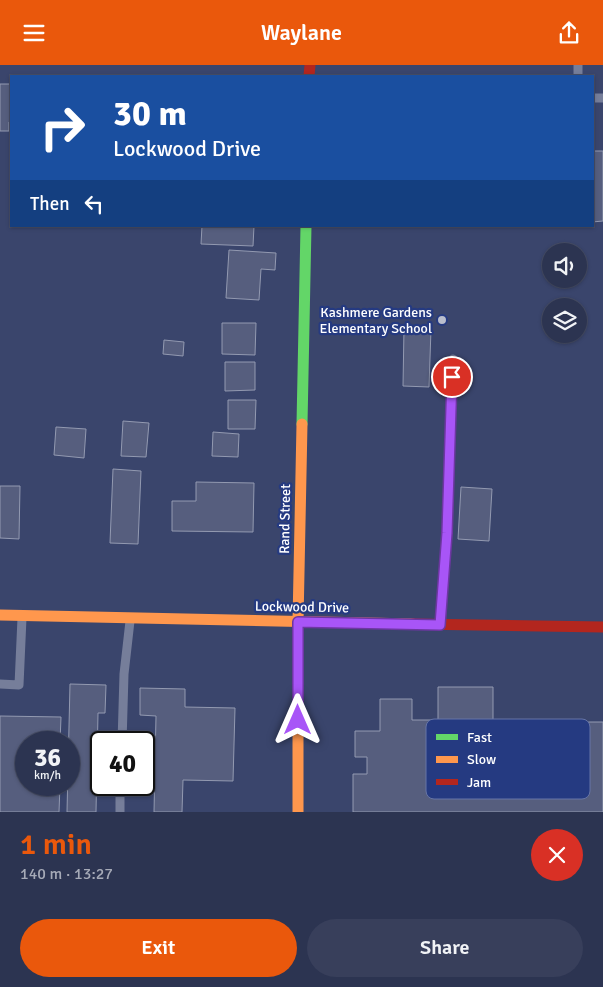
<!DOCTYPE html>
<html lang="en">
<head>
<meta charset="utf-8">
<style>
	:root { --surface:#2c3451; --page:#383f5b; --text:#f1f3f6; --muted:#a6aab7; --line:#484f68; --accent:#ea580c }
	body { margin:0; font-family:Signika,sans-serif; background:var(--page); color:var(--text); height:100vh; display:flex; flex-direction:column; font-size:19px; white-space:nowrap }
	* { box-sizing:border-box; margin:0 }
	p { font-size:16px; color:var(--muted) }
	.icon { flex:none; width:28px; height:28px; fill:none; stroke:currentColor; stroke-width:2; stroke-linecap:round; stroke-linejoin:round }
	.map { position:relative; height:747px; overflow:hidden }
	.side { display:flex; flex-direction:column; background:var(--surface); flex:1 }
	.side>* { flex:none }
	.hud { position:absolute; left:10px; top:10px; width:584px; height:152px; border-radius:0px; box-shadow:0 1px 4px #0004,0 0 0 1px var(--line); background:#1a4fa0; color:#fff; overflow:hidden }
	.controls { position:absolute; left:542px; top:178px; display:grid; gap:10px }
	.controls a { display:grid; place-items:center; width:45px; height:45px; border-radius:50%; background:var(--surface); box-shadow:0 1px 4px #0004,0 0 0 1px var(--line); font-size:25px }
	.speed { position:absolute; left:15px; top:666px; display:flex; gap:10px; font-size:25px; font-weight:700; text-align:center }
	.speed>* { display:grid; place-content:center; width:65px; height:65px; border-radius:50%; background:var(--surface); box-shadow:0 1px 4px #0004,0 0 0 1px var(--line); line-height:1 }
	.speed small { font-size:12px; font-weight:400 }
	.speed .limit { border:2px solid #111; border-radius:8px; background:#fff; color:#111 }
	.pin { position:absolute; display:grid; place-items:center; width:42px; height:42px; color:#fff; margin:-21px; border:2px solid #fff; border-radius:50%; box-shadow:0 1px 5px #0007 }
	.me { position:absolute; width:55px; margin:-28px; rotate:0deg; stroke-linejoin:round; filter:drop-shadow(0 0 4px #0008) }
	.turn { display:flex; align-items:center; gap:18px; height:105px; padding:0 20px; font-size:22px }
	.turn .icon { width:65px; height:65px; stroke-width:2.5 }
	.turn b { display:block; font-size:35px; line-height:42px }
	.then { display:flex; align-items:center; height:48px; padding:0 20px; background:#0003; gap:10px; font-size:19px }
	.round { display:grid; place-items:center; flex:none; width:52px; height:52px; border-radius:26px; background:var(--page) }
	.overview { display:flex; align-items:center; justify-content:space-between; height:85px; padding:0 20px }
	h1 { font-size:30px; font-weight:600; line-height:38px; color:var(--accent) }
	.primary-button { display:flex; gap:10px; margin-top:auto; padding:10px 20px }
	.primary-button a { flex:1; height:58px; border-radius:30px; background:var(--accent); color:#fff; font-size:20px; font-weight:600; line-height:58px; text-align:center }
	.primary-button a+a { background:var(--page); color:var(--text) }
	header { display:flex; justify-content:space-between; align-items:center; height:65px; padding:0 20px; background:var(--accent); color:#fff; font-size:22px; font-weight:600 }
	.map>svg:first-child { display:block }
	.building { fill:#565e7e; stroke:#939ab1 }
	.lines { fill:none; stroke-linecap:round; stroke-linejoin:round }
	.lane { stroke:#767e9a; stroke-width:9 }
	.fast { stroke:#63d668; stroke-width:11 }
	.slow { stroke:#ff974d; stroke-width:11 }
	.jam { stroke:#b3261e; stroke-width:11 }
	.route-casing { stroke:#6d37a1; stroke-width:12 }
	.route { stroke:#a855f7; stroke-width:9 }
	.poi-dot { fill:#babecc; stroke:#253a81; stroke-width:2 }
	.labels { text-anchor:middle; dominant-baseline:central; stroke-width:4.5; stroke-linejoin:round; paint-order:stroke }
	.poi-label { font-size:14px; fill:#fff; stroke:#253a81; text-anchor:end }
	.street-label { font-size:14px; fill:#fff; stroke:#253a81 }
	.key { fill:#253a81; stroke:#6675a7; stroke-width:1 }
	.key-label { font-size:14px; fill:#fff }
</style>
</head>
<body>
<header><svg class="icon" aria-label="menu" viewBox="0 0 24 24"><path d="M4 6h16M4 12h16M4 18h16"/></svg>Waylane<svg class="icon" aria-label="share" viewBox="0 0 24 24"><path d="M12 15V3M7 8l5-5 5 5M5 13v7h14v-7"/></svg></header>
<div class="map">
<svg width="603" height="747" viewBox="0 0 603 747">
	<rect width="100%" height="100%" fill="#3a456c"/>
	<path class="building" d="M 0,19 L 11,19 L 11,57 L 9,57 L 9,66 L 0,66 Z
		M 593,86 L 603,86 L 603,156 L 592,157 Z
		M 202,161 L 254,161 L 253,181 L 201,179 Z
		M 229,185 L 276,188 L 275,205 L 261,204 L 259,235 L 226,233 Z
		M 222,258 L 256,258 L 255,290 L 222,289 Z
		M 404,263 L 431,264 L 429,322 L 403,321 Z
		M 164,275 L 184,277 L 183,291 L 163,289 Z
		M 225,297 L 255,297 L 255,325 L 225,326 Z
		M 228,335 L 256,335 L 255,364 L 228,364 Z
		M 123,356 L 149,358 L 146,392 L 121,391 Z
		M 56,362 L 86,364 L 84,393 L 54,390 Z
		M 213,367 L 239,369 L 238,392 L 212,391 Z
		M 113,404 L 141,406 L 138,479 L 110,478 Z
		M 196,417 L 254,418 L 253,467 L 172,466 L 172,436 L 196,436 Z
		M 0,421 L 20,421 L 19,474 L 0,473 Z
		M 461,422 L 492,424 L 489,476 L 458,474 Z
		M 70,619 L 106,620 L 105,648 L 98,648 L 96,747 L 67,747 Z
		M 438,622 L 493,622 L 493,657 L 603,657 L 603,747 L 353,747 L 353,709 L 367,709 L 367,692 L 355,692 L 355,666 L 380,666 L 380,634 L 412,634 L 412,655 L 438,655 Z
		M 140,623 L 185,624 L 185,642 L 235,643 L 233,716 L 183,715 L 182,747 L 154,747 L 156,651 L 140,650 Z
		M 0,651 L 61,652 L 60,678 L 26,678 L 26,720 L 60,720 L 59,747 L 0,747 Z"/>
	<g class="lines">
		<path class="lane" d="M 578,11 L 578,0
			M 592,33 L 603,33
			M 440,558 L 447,468 L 453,294
			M 0,619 L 19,620 L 22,553
			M 122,678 L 124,609 L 130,556
			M 120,747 L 120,720"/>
		<path class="fast" d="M 302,359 L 306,161"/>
		<path class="slow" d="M 0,550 L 413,559
			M 298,747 L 298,557 L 302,359"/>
		<path class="jam" d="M 309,11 L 310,0
			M 413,559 L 603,562"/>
	</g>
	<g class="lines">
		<g class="route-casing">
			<path id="route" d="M 298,655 L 298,557 L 440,560 L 447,468 L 452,312"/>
		</g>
		<use href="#route" class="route"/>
	</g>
	<circle class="poi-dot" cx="442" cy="255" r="5"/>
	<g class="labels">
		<g class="poi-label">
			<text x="432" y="247">Kashmere Gardens<tspan x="432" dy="16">Elementary School</tspan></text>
		</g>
		<g class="street-label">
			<text transform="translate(285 454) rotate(-89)">Rand Street</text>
			<text transform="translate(302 542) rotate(1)">Lockwood Drive</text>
		</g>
	</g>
	<rect x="426" y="654" width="164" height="80" rx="8" class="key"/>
	<rect x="436" y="669" width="22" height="6" fill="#63d668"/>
	<rect x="436" y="691" width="22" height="7" fill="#ff974d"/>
	<rect x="436" y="714" width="22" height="6" fill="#b3261e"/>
	<g class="key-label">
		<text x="467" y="677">Fast</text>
		<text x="467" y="699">Slow</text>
		<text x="467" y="722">Jam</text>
	</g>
</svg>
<div class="controls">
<a><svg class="icon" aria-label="sound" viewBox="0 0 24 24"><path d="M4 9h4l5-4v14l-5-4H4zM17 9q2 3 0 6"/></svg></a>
<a><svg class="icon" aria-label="layers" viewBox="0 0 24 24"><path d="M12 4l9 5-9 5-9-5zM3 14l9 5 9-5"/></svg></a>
</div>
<div class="speed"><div>36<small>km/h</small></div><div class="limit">40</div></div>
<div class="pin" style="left:452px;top:312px;background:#d93025"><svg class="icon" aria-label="arrive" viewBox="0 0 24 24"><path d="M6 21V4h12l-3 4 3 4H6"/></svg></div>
<svg class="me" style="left:298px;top:655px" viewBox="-20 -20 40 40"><path d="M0-17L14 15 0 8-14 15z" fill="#a855f7" stroke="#fff" stroke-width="4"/></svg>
<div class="hud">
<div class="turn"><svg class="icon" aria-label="right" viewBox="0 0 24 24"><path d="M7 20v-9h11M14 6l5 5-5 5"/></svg><div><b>30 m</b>Lockwood Drive</div></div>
<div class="then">Then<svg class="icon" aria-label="left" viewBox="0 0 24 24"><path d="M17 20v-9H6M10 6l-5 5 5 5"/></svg></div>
</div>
</div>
<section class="side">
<div class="overview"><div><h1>1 min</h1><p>140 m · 13:27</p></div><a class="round" style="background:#d93025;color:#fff"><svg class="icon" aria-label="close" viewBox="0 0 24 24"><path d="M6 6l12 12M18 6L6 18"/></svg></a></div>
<div class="primary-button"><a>Exit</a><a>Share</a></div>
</section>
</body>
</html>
